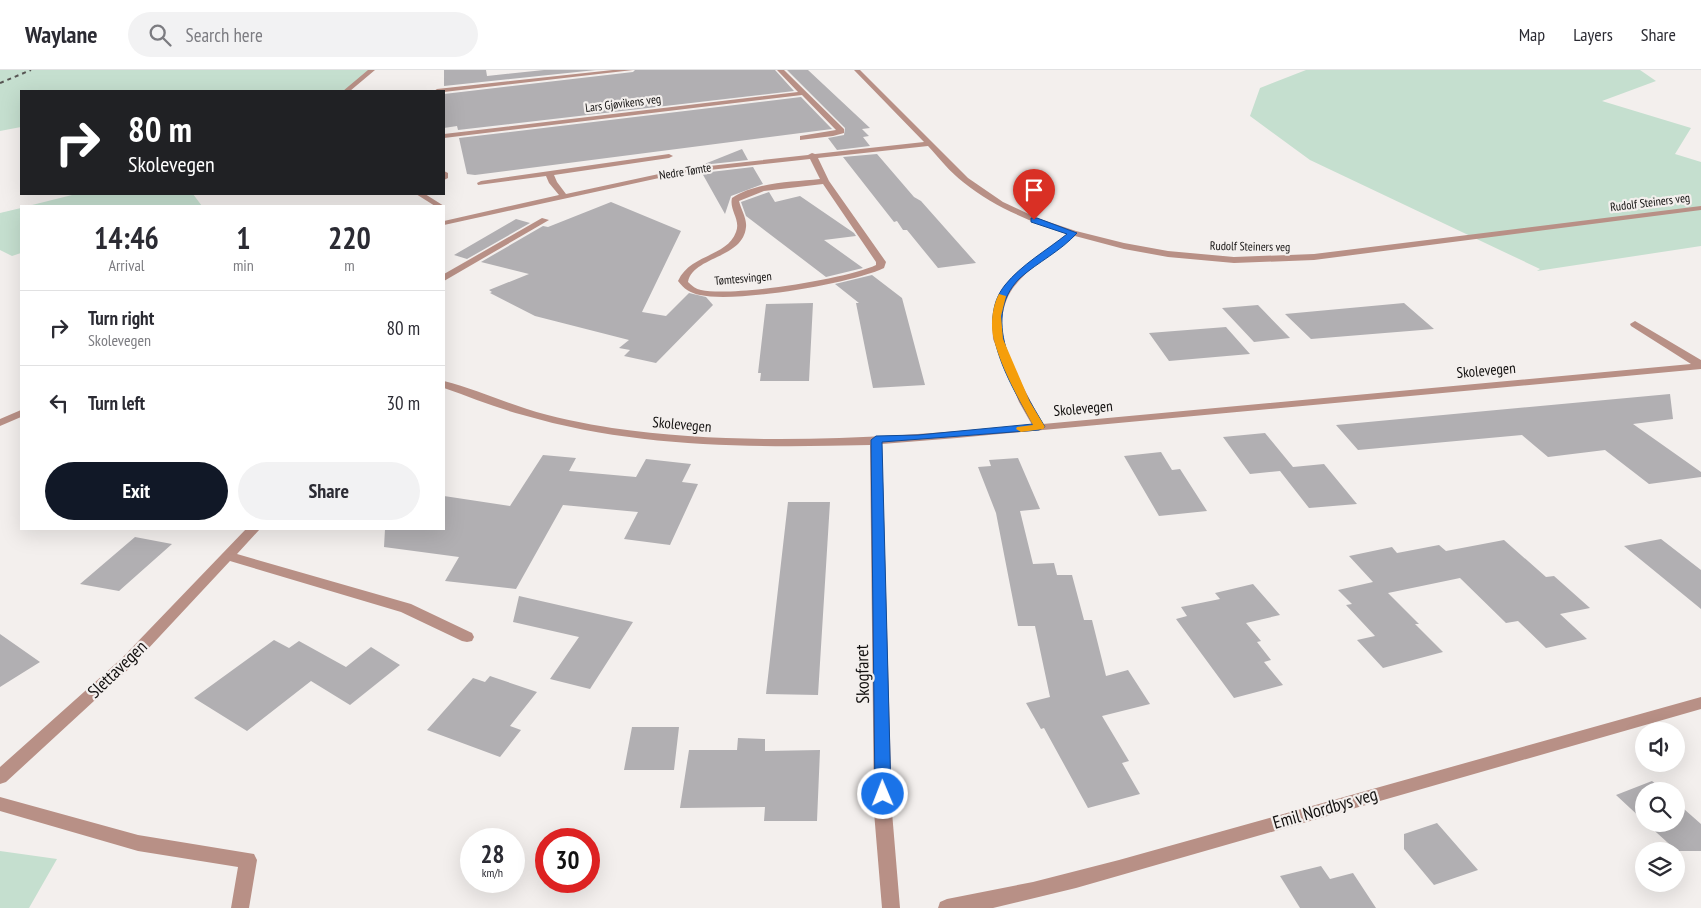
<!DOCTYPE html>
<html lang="en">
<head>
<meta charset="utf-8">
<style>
	:root { --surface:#fff; --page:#f2f2f3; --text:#2b2b33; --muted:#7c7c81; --line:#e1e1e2; --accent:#111827 }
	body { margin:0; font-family:"PT Sans Narrow",sans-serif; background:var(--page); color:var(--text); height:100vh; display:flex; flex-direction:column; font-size:19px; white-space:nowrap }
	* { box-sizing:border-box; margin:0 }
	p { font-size:16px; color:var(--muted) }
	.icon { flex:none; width:28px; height:28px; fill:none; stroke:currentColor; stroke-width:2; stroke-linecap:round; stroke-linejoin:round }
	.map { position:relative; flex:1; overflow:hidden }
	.drawer { position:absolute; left:20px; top:135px; width:425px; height:325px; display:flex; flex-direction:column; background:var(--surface); border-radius:0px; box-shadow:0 5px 20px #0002 }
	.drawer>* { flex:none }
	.banner { position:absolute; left:20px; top:20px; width:425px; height:105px; border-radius:0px; box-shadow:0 5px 20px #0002; background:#202124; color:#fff; overflow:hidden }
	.controls { position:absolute; left:1635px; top:652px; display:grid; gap:10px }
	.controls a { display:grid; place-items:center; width:50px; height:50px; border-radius:50%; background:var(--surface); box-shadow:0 5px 20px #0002; font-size:25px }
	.speed { position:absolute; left:460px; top:758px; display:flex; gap:10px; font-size:25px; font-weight:700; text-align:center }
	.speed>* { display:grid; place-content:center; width:65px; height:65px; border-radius:50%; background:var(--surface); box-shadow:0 5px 20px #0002; line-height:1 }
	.speed small { font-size:12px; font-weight:400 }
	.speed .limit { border:8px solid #d22; background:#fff; color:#111 }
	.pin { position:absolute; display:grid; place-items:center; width:42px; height:42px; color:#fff; margin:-51px -21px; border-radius:50% 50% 50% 0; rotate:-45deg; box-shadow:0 0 5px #0007 }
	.pin .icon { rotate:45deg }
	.me { position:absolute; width:55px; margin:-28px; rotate:359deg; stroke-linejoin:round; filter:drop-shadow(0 0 4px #0008) }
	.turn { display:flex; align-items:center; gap:18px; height:105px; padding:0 25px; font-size:22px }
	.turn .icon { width:65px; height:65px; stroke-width:2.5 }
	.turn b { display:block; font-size:35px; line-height:42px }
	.eta { display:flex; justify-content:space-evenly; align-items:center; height:85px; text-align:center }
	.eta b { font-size:30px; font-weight:600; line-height:35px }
	.action { display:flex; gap:10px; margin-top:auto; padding:10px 25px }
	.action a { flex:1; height:58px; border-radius:30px; background:var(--accent); color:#fff; font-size:20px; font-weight:600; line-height:58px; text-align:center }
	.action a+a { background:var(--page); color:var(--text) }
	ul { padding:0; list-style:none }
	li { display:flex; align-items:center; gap:15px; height:75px; padding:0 25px; border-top:1px solid var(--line) }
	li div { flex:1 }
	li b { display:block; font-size:19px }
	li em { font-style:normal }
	header { display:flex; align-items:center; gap:30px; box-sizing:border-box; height:70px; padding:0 25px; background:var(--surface); border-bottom:1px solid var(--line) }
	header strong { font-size:24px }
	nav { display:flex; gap:28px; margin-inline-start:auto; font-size:18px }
	.search { width:350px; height:45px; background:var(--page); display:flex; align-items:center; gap:12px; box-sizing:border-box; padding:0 18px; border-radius:28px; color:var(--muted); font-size:19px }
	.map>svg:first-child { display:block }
	.green { fill:#c5dfcf }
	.building { fill:#b1afb2 }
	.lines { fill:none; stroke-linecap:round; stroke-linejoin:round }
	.minor { fill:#b89086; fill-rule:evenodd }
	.rail { stroke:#575553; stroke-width:2; stroke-dasharray:4 4; stroke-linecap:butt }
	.route { fill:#1a73e8; stroke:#114b97 }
	.slow { fill:#f59e0b }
	.labels { text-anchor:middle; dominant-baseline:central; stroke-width:4.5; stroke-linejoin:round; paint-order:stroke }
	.far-street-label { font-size:12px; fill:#131110; stroke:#f3efed }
	.street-label { font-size:15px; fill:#131110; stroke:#f3efed }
	.near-street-label { font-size:18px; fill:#131110; stroke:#f3efed }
</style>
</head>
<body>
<header>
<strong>Waylane</strong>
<div class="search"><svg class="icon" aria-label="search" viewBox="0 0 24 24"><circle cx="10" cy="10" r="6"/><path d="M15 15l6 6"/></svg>Search here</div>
<nav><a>Map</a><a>Layers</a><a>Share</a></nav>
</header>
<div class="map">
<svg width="1701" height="838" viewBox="0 0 1701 838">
	<rect width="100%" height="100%" fill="#f3efed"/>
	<path class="green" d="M 0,0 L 370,0 L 348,21 L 21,21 L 21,57 L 0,61 Z
		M 1306,0 L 1640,0 L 1656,11 L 1602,31 L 1691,58 L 1675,84 L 1701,92 L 1701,176 L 1537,201 L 1540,199 L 1310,90 L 1250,46 L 1260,18 Z
		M 76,124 L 193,124 L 202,136 L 28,136 Z
		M 21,138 L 21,183 L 12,186 L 0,180 L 0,143 Z
		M 0,781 L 57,789 L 29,838 L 0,838 Z"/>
	<path class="building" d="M 444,0 L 486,0 L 487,6 L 544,0 L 596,0 L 444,16 Z
		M 635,0 L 775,0 L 794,21 L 458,60 L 457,56 L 444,58 L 444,24 L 633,2 Z
		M 787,0 L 808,0 L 870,58 L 862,59 L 869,66 L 863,67 L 870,76 L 837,80 L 828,68 L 844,65 L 845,58 Z
		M 801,27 L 832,59 L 475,105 L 467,104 L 459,68 Z
		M 742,79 L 748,90 L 702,95 Z
		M 877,84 L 914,127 L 921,131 L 976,193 L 938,198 L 907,160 L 903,160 L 897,151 L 894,152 L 843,87 Z
		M 753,97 L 763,114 L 731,126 L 725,144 L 702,103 Z
		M 769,122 L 775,132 L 800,126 L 854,163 L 856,166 L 824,170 L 863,198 L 826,207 L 746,146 L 741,132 Z
		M 611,132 L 681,161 L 642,242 L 666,246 L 689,223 L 706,227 L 713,235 L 656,293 L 624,286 L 630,280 L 619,278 L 629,270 L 535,246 L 490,223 L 492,222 L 489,220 L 529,204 L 481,192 L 543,156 L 548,157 Z
		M 516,149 L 530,153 L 467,189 L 454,185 Z
		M 872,205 L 902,228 L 925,315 L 873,318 L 856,233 L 859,233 L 835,214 Z
		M 813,233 L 809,311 L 760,311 L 761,303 L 758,303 L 766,234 Z
		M 1404,233 L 1434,259 L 1311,269 L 1285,244 Z
		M 1258,235 L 1290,268 L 1254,272 L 1222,238 Z
		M 1226,257 L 1250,284 L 1169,291 L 1149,263 Z
		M 1670,324 L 1673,349 L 1633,354 L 1701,402 L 1701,407 L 1649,414 L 1605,380 L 1548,387 L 1522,365 L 1358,380 L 1336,355 Z
		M 1265,363 L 1293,397 L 1324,394 L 1357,434 L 1309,438 L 1280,401 L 1250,404 L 1223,367 Z
		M 1161,382 L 1172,400 L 1180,399 L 1207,441 L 1159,446 L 1124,386 Z
		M 543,385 L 576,388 L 569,401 L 636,407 L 646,389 L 691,394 L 682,412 L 698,414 L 670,475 L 624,469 L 638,442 L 563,435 L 516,519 L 445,511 L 459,487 L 384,477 L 385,459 L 444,459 L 444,426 L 510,436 Z
		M 1018,388 L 1040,439 L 1020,441 L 1033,494 L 1054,493 L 1057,505 L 1072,505 L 1084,550 L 1092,550 L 1106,606 L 1128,600 L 1150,634 L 1102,646 L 1129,691 L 1122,693 L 1140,724 L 1088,738 L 1044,658 L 1041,659 L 1026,633 L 1050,627 L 1035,556 L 1018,556 L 996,443 L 978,397 L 991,396 L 989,390 Z
		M 788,432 L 830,432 L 818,625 L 766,624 Z
		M 135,467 L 172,474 L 119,521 L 80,514 Z
		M 1661,469 L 1701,500 L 1701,539 L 1624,476 Z
		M 1504,470 L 1546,507 L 1554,506 L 1590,538 L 1560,544 L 1587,569 L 1546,578 L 1518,551 L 1506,553 L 1460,508 L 1388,523 L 1419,554 L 1415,554 L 1443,582 L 1383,598 L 1357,570 L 1375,566 L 1346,535 L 1352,534 L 1338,520 L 1373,512 L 1349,486 L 1392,477 L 1397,483 L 1439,475 L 1446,481 Z
		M 1253,514 L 1280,545 L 1246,553 L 1261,571 L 1257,572 L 1271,590 L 1264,592 L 1283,615 L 1234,628 L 1176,549 L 1187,546 L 1181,537 L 1220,529 L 1215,523 Z
		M 519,526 L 633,552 L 590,619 L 550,609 L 579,567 L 513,552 Z
		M 0,564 L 40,592 L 0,617 Z
		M 274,570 L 289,578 L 299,571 L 346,597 L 371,577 L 400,595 L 350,635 L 311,611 L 247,661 L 194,628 Z
		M 490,606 L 537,622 L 510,656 L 521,660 L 500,687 L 427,660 L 473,608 L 485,612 Z
		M 632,657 L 679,657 L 674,700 L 624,700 Z
		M 738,668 L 765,669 L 765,681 L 820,680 L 817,751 L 764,751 L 765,737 L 680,738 L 689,680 L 737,680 Z
		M 1652,711 L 1664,721 L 1644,721 L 1644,751 L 1616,725 Z
		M 1676,732 L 1701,754 L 1701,781 L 1677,781 L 1647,754 L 1676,754 Z
		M 1437,753 L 1478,800 L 1434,815 L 1404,779 L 1404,764 Z
		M 1321,796 L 1330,809 L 1353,803 L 1376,838 L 1300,838 L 1280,806 Z"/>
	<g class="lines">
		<path class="minor" d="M 368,0 L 375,0 L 350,21 L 343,21 Z
			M 613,0 L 633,0 L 444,22 L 434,21 L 437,19 Z
			M 777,0 L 784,0 L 844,59 L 844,63 L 833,66 L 800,70 L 800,66 L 836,60 L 802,25 L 444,68 L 444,64 L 798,22 Z
			M 854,0 L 860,0 L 968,108 L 1003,132 L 1037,148 L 1076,161 L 1124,173 L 1168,181 L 1234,187 L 1314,184 L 1701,136 L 1701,140 L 1314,190 L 1234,193 L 1168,187 L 1124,179 L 1075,166 C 1054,182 1029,197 1013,218 C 1003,232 999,254 1004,270 C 1011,295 1030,331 1043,354 L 1691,294 L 1631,256 L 1630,254 L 1635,251 L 1701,290 L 1701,299 L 957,368 L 882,374 L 892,742 L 900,838 L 882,838 L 874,742 L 870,375 C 754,378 636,378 523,345 C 496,338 470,327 444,318 L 444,311 C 472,318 499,330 527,339 C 551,347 586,354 612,358 C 752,378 892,367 1032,355 L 1019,332 L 993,269 L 992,249 L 996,232 L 1003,218 L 1015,204 L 1067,164 C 1029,151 994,137 963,112 C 950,102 939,88 928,76 L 818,88 L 829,111 L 886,192 L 884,198 C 850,214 736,233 700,225 C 690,223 684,219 678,211 C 690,184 727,187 736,162 C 741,150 729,140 732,128 C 756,112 792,112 820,109 L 810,89 L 682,103 L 444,155 L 444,151 L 559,125 L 549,113 L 546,106 L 478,115 L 477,113 L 481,111 L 669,84 L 673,86 L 669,88 L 554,105 L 557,112 L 566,124 L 682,99 L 808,85 L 812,83 L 815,84 L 924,72 ZM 823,114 L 876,192 L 876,195 C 847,209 733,227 701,220 C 696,219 692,216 688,212 C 693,186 743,189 746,157 C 747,148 741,140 739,131 L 764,121 Z
			M 444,101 L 448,103 L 448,108 L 444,110 Z
			M 416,124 L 425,124 L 444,136 L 435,136 Z
			M 542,148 L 549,150 L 444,211 L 444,204 Z
			M 21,340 L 21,347 L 0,356 L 0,349 Z
			M 246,459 L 260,459 L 237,484 L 411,534 L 472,563 L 474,567 L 472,571 L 467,572 L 462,571 L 401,542 L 230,491 L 132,596 L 6,712 L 0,714 L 0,697 L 122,588 Z
			M 1701,627 L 1701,639 L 1076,818 L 993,838 L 938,838 L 940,832 L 947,829 L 1033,812 L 1119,790 Z
			M 0,727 L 138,765 L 254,784 L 257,790 L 249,838 L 231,838 L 238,797 L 138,781 L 0,741 Z"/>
		<path class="rail" d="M 0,13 L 31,0"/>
	</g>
	<path class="route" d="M 1031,148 L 1037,148 L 1077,163 C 1061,181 1038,192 1020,208 C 977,250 1021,316 1045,357 L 1039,360 L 882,372 L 891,724 L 889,729 L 883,731 L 878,729 L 875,724 L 871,370 L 876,366 L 918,365 L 1033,354 C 1012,317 973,255 1005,215 C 1021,195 1047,180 1067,164 L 1031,152 Z"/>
	<path class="slow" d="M 999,224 L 1006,226 L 1001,246 L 1003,269 L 1030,332 L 1045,357 L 1043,359 L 1021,362 L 1016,359 L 1017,357 L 1033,355 C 1019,330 1001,297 994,270 C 990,256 992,237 999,224 Z"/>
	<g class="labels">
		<g class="far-street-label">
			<text transform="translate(623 33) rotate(-7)">Lars Gjøvikens veg</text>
			<text transform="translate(685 101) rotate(-9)">Nedre Tømte</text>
			<text transform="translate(1650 132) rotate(-7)">Rudolf Steiners veg</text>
			<text transform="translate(1250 176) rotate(1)">Rudolf Steiners veg</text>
			<text transform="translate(743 208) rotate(-5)">Tømtesvingen</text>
		</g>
		<g class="street-label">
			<text transform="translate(1486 300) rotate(-5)">Skolevegen</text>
			<text transform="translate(1083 338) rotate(-5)">Skolevegen</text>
			<text transform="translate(682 354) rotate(5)">Skolevegen</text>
		</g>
		<g class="near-street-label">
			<text transform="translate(117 599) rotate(-44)">Slettavegen</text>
			<text transform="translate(862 604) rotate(-91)">Skogfaret</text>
			<text transform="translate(1325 738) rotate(-16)">Emil Nordbys veg</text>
		</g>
	</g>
</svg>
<div class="controls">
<a><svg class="icon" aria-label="sound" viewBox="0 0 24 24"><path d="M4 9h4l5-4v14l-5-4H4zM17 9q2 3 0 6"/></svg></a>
<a><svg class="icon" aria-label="search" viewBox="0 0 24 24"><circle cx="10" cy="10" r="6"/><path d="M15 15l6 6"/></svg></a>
<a><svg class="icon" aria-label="layers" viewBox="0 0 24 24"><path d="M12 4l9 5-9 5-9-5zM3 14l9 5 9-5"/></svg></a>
</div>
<div class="speed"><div>28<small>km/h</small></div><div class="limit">30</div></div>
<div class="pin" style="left:1034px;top:150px;background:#d93025"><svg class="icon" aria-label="arrive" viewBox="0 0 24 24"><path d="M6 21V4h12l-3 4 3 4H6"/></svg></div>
<svg class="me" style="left:883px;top:724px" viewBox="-20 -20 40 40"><circle r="17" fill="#1a73e8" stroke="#fff" stroke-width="3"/><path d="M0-11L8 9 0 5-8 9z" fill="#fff"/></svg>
<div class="banner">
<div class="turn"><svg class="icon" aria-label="right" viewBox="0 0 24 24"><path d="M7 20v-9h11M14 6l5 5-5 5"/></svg><div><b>80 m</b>Skolevegen</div></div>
</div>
<section class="drawer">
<div class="eta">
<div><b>14:46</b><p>Arrival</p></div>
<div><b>1</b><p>min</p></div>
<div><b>220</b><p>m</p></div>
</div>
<ul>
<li><svg class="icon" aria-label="right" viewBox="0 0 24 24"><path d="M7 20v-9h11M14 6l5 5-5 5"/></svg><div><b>Turn right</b><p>Skolevegen</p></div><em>80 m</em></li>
<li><svg class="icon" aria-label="left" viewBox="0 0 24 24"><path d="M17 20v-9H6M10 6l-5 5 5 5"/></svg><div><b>Turn left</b></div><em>30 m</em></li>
</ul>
<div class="action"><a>Exit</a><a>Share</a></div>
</section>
</div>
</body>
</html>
